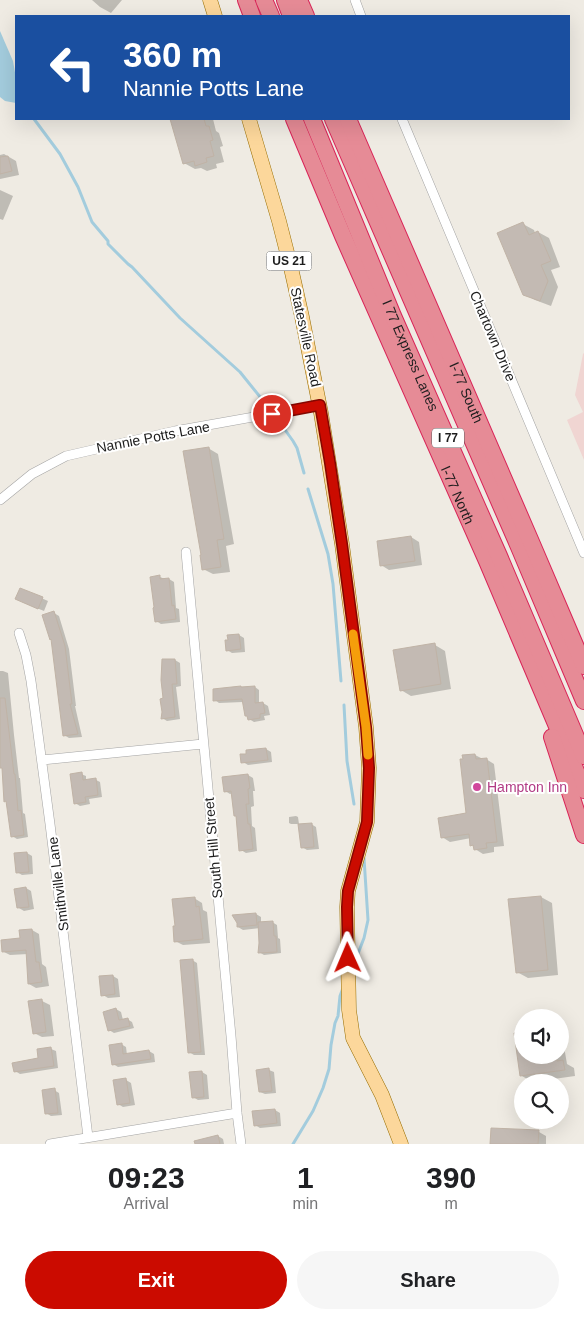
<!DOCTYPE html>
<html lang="en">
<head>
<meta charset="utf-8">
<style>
	:root { --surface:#fff; --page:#f6f6f6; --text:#202124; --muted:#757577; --accent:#cb0b00 }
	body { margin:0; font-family:Helvetica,sans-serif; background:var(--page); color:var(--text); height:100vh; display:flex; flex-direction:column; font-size:19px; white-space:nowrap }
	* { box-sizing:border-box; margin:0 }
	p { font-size:16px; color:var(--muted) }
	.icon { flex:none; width:28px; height:28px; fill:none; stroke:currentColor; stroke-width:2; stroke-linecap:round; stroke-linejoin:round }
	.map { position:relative; height:1144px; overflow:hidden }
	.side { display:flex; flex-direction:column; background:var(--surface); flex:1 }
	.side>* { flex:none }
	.top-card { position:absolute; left:15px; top:15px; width:555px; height:105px; border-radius:0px; box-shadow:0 5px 20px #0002; background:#1a4fa0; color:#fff; overflow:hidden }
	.controls { position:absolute; left:514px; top:1009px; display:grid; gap:10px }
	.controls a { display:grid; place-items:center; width:55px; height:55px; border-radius:50%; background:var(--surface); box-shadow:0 5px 20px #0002; font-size:25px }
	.pin { position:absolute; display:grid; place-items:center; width:42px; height:42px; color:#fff; margin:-21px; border:2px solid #fff; border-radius:50%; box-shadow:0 1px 5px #0007 }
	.me { position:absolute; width:55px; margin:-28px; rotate:359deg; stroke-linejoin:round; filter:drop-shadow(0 0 4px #0008) }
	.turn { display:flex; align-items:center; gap:18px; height:105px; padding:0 25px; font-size:22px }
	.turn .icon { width:65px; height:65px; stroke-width:2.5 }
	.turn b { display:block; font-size:35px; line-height:42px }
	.eta { display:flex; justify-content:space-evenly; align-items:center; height:85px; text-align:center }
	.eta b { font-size:30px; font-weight:600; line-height:35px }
	.cta { display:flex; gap:10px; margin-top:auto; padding:10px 25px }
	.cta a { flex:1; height:58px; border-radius:30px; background:var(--accent); color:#fff; font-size:20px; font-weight:600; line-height:58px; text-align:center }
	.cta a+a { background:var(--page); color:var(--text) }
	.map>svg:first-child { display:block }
	.commercial { fill:#f0d5d2 }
	.water { fill:#a3ccdd }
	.shadow { fill:#0003 }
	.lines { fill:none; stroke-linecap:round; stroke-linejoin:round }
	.stream { stroke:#a3ccdd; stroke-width:3 }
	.building { fill:#c3bab3; stroke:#c0b3a6 }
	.minor-casing { stroke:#a4a4a4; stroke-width:10 }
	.primary-casing { stroke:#976d00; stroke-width:15 }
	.motorway-casing { stroke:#d92458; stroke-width:18 }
	.minor { stroke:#fff; stroke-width:9 }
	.primary { stroke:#fcd79b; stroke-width:14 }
	.motorway { stroke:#e68b96; stroke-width:16 }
	.route-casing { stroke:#840700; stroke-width:12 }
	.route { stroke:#cb0b00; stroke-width:9 }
	.slow { stroke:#f59e0b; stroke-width:9 }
	.hotel-dot { fill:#d1479c; stroke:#fff; stroke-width:2 }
	.labels { text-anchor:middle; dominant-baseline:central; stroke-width:4; stroke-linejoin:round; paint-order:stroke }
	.shield { fill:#fff; stroke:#616161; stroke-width:1 }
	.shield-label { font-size:12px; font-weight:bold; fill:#1d1d1d }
	.street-label { font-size:14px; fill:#1d1d1d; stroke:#fff }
	.hotel-label { font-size:14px; fill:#b23c85; stroke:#fff; text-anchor:start }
</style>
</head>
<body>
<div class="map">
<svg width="584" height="1144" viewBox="0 0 584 1144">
	<rect width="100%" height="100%" fill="#efebe3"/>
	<path class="commercial" d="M 584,353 L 584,460 L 567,420 L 583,412 L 575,395 L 583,354 Z"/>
	<path class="water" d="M 0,31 L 13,61 L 16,78 L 16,103 L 5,101 L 0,97 Z"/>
	<path class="shadow" d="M 92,0 L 122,0 L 111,13 L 100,7 Z
		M 174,119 L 213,119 L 216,131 L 219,133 L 223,146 L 220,147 L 224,162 L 216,164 L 217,168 L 207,171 L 201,168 L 195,169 L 184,163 Z
		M 4,154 L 16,161 L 19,175 L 0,179 L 0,155 Z
		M 0,190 L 13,196 L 3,220 L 0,219 Z
		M 523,224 L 534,230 L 535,233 L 538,232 L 549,238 L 560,267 L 551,270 L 558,287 L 551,306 L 535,300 L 524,294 Z
		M 208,448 L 218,454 L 234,544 L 226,546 L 230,572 L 213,574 L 203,569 Z
		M 411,537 L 419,542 L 422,565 L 389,570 L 381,565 Z
		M 160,577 L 165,579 L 169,579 L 174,582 L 176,608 L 179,609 L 180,622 L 161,624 L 156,621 Z
		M 21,589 L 48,601 L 44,611 L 22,602 Z
		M 54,613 L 59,616 L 69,649 L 76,706 L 75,706 L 82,737 L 69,738 L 64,735 L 53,640 L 51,639 Z
		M 239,635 L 244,638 L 245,652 L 232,653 L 227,650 L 229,641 Z
		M 435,645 L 445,651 L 451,689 L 411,696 L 401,690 Z
		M 175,660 L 180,663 L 181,686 L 176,687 L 180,719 L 167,721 L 162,718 L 164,699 Z
		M 0,671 L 3,671 L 8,673 L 14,735 L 19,778 L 20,778 L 23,813 L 25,814 L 28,837 L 17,839 L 12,836 L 8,802 L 6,801 L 3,768 L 0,756 Z
		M 255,687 L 259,690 L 259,704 L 263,703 L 268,706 L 270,715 L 264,716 L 265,720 L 254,722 L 249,719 L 243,702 L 219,703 L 215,700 Z
		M 266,749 L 271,752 L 272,762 L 248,765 L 243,762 Z
		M 475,755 L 483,759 L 486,759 L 494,764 L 504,846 L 494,847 L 494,852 L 483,854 L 475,849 L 475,847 L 472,845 L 471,838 L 450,842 L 442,837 L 468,814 Z
		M 81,774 L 86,776 L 86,780 L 96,780 L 100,782 L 102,797 L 89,799 L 90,804 L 80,806 L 75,803 Z
		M 248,775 L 253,778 L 255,791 L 253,791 L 254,806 L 251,807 L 252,826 L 255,828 L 257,851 L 246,853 L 241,850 L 233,793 L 230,794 L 225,791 L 223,778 Z
		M 296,816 L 298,817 L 299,824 L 291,824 L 289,823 L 289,817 Z
		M 311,824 L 316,827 L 319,849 L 307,850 L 302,847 Z
		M 27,853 L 32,856 L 33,874 L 22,875 L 17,872 Z
		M 26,888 L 31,891 L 34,909 L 24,911 L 19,908 Z
		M 541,897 L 552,903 L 558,975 L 528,978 L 517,972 Z
		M 194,898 L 202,903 L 203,910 L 207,912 L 210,943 L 183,945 L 175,941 Z
		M 256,914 L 261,917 L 261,923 L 272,922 L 277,925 L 278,938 L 280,939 L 281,953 L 264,955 L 259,952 L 260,928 L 243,930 L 238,927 Z
		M 32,930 L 39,934 L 42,964 L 46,967 L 49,986 L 36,988 L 29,984 L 28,954 L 10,955 L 4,952 Z
		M 192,960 L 197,963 L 205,1055 L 194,1055 L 189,1052 Z
		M 113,976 L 118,979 L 120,997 L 108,998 L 103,995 Z
		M 42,1001 L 50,1005 L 54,1036 L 42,1037 L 34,1033 Z
		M 116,1009 L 121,1012 L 123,1020 L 127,1019 L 132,1022 L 134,1028 L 114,1033 L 109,1030 Z
		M 522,1033 L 522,1055 L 560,1055 L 560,1033 L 562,1035 L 567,1064 L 574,1068 L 575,1076 L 532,1082 L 522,1076 L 515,1034 Z
		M 121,1044 L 126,1047 L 127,1055 L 149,1051 L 154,1054 L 155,1062 L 118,1067 L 113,1064 Z
		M 51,1049 L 56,1051 L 58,1068 L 20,1074 L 15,1071 L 40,1059 Z
		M 269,1070 L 274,1072 L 276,1093 L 265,1094 L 260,1092 Z
		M 202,1072 L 207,1075 L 209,1099 L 198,1100 L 193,1097 Z
		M 126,1080 L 131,1083 L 135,1105 L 123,1107 L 118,1104 Z
		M 54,1090 L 59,1093 L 62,1115 L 51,1116 L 46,1113 Z
		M 275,1110 L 280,1113 L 281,1126 L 260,1128 L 255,1125 Z
		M 539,1132 L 546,1136 L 546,1144 L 492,1144 Z
		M 218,1136 L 223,1139 L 224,1144 L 205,1144 Z"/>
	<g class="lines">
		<path class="stream" d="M 34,119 L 60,154 L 78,187 L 92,222 L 108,241 L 108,244 L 128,264 L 132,267 L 180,318 L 240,372 L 273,413 L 293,441 L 297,448 L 304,473
			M 308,489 L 328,554 L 333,584 L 341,681
			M 344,705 L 347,761 L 354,804
			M 354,964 L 364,938 L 368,920 L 364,858
			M 293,1144 L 313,1111 L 323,1088 L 329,1069 L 331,1045 L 335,1023 L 338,1016 L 340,996 L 343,988"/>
	</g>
	<path class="building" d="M 170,119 L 204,119 L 206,126 L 209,126 L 213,140 L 210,141 L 214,156 L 206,158 L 207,162 L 195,166 L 194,161 L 183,164 Z
		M 8,156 L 12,171 L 0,174 L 0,157 Z
		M 523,222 L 529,235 L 538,231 L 551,261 L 541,265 L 548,281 L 540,301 L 523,295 L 497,233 Z
		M 209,447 L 224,539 L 217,540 L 221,567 L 202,570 L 200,555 L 201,555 L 183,451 Z
		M 411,536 L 415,561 L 380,566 L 377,541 Z
		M 160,575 L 160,579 L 169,578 L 172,606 L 174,605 L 176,619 L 155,622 L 153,608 L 154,607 L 150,577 Z
		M 20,588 L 43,597 L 38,609 L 15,599 Z
		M 54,611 L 65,646 L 72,704 L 70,704 L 78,734 L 63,736 L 51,639 L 50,640 L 42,615 Z
		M 239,634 L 241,649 L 226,651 L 225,640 L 228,640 L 227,635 Z
		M 435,643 L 441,684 L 400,691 L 393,650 Z
		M 162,659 L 175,659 L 177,684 L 172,684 L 175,717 L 161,719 L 162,712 L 160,699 L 163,698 L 161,680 Z
		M 241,686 L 241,687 L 255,686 L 255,703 L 263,702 L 265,713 L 260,714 L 260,718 L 248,720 L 247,716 L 245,716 L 242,699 L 213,701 L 213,689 Z
		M 0,698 L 5,698 L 14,774 L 15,774 L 18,811 L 21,810 L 24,835 L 11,837 L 6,801 L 4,802 L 2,768 L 0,768 Z
		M 266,748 L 268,760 L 241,763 L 240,754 L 246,754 L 246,750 Z
		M 475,754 L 476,759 L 487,758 L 497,842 L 486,843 L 487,848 L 474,850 L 473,845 L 470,846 L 469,834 L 441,838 L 438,818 L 466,813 L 460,759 L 463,759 L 462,755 Z
		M 82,772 L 83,780 L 96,778 L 98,795 L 85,797 L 86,802 L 74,804 L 70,774 Z
		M 248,774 L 250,788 L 248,789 L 249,804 L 246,804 L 248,824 L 250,824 L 253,849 L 239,851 L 236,816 L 234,816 L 231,791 L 224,792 L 222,777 Z
		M 312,823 L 314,847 L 301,848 L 298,824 Z
		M 27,852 L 29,872 L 16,873 L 14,853 Z
		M 26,887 L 29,907 L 17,908 L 14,889 Z
		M 541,896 L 548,970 L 516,973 L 508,899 Z
		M 195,897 L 196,907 L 199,906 L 203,939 L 174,942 L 173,926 L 175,926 L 172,899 Z
		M 256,913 L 257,925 L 237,927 L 237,923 L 232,915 Z
		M 273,921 L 274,936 L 276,936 L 277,952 L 258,953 L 259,943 L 258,922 Z
		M 32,929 L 36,962 L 39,962 L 42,982 L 28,984 L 26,950 L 2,952 L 1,940 L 20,938 L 19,930 Z
		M 193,959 L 201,1052 L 188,1053 L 180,960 Z
		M 113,975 L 115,994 L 101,996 L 99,976 Z
		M 42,999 L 46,1032 L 33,1034 L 28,1001 Z
		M 116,1008 L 119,1020 L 128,1018 L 130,1026 L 108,1031 L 103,1012 Z
		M 522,1032 L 522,1055 L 556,1055 L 557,1061 L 563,1060 L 565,1070 L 520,1076 L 514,1033 Z
		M 122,1043 L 123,1054 L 149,1050 L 151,1059 L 112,1065 L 109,1045 Z
		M 51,1047 L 54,1066 L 14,1072 L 12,1063 L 38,1058 L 37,1049 Z
		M 269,1068 L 272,1091 L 259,1092 L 256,1070 Z
		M 202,1071 L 204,1097 L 192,1098 L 189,1072 Z
		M 126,1078 L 130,1103 L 117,1105 L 113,1080 Z
		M 55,1088 L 58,1113 L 45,1114 L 42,1090 Z
		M 275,1109 L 277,1123 L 254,1126 L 252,1111 Z
		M 491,1128 L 539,1130 L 538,1144 L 490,1144 Z
		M 218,1135 L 220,1144 L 195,1144 L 194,1141 Z"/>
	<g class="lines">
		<g class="minor-casing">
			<path id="minor" d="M 355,0 L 361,16
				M 402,119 L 584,553
				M 0,500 L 32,474 L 66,456 L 175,431 L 320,405
				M 186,552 L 231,1036 L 237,1113 L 241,1144
				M 19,633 L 26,655 L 31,681 L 50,824 L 88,1137
				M 42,760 L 203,744
				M 50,1144 L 237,1113"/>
		</g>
		<g class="primary-casing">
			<path id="primary" d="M 210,0 L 215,16
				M 249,119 L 279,221 L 291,268 L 302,317 L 321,413 L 342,544 L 366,727 L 369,768 L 367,822 L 348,891 L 347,907 L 349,1010 L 353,1038 L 382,1095 L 401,1144"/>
		</g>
		<g class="motorway-casing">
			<g id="motorway">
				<path d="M 246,0 L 252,16"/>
				<path d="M 264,0 L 271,16"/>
				<path d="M 285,0 L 291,16"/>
				<path d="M 299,0 L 306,16"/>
				<path id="s1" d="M 294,119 L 343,236 L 487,561 L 584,790"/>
				<path id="s2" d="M 312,119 L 393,316 L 499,556 L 584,756"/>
				<path d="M 333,119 L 519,547 L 584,701"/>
				<path id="s3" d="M 348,119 L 531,542 L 584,666"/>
				<path d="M 552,737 L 584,835"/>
			</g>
		</g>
		<use href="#minor" class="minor"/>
		<use href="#primary" class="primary"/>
		<use href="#motorway" class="motorway"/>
	</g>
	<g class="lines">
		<g class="route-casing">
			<path id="route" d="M 272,414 L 320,405 L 330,463 L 342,544 L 366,727 L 369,768 L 367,822 L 348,891 L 347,907 L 348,958"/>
		</g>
		<use href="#route" class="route"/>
		<path class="slow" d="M 353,634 L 366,727 L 368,755"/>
	</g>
	<circle class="hotel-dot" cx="477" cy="787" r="5"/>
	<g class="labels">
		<g class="shield">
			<rect x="266.5" y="251.5" width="45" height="19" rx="4"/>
			<rect x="432" y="428.5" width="32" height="19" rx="4"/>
		</g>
		<g class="shield-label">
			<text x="289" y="261">US 21</text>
			<text x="448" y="438">I 77</text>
		</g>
		<g class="street-label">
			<text transform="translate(493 336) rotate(67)">Chartown Drive</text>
			<text transform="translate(306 337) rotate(78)">Statesville Road</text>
			<text stroke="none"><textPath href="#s2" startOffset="256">I 77 Express Lanes</textPath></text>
			<text stroke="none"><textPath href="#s3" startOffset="298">I-77 South</textPath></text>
			<text transform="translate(153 437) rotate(-11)">Nannie Potts Lane</text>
			<text stroke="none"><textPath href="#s1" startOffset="410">I-77 North</textPath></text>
			<text transform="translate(213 848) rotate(-95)">South Hill Street</text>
			<text transform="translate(58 884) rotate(-97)">Smithville Lane</text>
		</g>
		<g class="hotel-label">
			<text x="487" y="787">Hampton Inn</text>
		</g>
	</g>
</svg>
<div class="controls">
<a><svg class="icon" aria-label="sound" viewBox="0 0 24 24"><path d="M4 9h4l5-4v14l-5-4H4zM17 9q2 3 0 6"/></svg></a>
<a><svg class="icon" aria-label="search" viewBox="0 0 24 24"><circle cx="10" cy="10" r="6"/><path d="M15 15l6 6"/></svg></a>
</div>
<div class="pin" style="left:272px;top:414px;background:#d93025"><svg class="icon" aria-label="arrive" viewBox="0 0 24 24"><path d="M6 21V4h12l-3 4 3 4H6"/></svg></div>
<svg class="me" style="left:348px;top:958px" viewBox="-20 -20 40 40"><path d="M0-17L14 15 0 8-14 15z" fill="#cb0b00" stroke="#fff" stroke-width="4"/></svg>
<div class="top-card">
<div class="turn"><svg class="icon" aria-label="left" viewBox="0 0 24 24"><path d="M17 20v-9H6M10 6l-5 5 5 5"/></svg><div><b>360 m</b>Nannie Potts Lane</div></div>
</div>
</div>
<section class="side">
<div class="eta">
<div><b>09:23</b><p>Arrival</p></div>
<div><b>1</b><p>min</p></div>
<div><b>390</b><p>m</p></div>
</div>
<div class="cta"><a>Exit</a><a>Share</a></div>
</section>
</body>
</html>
